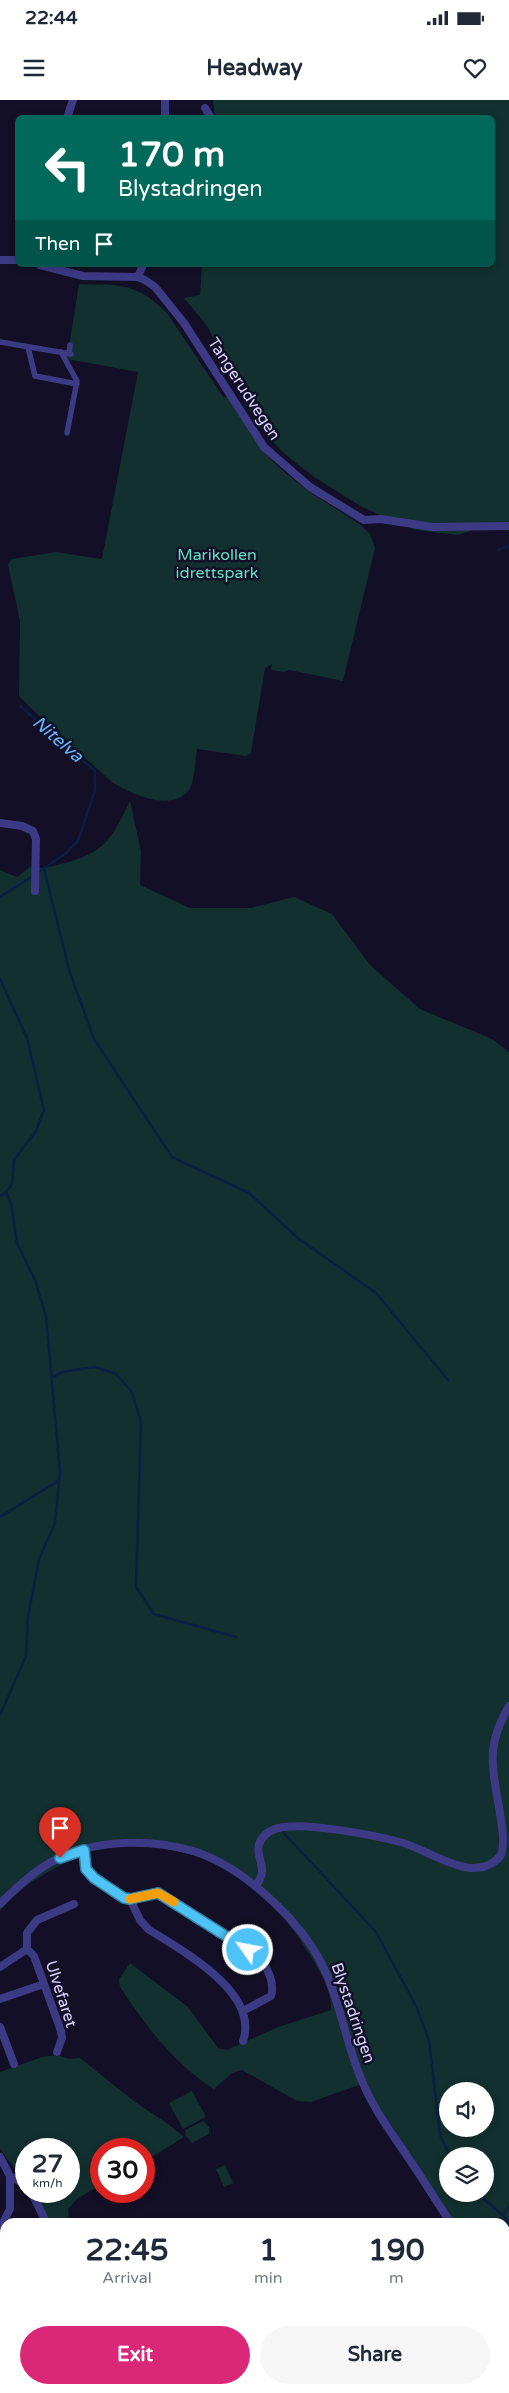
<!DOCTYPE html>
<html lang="en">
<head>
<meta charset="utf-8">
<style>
	:root { --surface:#fff; --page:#f6f6f7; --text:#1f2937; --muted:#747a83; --accent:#db2777 }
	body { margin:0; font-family:"Varela Round",sans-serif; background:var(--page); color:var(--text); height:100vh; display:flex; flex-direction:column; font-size:19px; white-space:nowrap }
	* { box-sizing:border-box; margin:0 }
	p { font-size:16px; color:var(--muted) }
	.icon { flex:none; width:28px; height:28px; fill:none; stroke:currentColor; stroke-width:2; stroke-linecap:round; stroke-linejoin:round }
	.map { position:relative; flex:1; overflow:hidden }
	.details { position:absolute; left:0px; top:2118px; width:510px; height:176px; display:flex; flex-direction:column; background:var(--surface); border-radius:15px 15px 0 0; box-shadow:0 2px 8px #0003 }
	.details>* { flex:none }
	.banner { position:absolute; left:15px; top:15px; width:480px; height:152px; border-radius:8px; box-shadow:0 2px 8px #0003; background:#00695c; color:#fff; overflow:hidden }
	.buttons { position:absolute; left:439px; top:1982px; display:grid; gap:10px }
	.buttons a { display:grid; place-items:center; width:55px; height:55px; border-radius:50%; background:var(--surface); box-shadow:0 2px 8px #0003; font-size:25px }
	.speed { position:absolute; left:15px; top:2038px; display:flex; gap:10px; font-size:25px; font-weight:700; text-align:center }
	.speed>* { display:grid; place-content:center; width:65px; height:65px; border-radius:50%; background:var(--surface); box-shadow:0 2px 8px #0003; line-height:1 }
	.speed small { font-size:12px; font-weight:400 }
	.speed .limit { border:8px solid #d22; background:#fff; color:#111 }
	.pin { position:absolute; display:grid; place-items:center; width:42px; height:42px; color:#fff; margin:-51px -21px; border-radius:50% 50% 50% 0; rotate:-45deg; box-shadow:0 0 5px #0007 }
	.pin .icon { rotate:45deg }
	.me { position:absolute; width:55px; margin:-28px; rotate:303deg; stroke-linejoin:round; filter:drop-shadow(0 0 4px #0008) }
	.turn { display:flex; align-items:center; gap:18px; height:105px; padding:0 20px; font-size:22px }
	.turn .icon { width:65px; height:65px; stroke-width:2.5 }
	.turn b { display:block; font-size:35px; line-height:42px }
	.then { display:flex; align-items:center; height:48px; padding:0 20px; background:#0003; gap:10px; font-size:19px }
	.eta { display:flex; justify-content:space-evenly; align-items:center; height:85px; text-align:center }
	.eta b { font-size:30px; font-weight:700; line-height:35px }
	.button { display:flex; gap:10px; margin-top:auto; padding:10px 20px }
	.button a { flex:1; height:58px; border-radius:30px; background:var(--accent); color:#fff; font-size:20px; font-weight:700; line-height:58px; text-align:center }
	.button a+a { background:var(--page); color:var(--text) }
	.status { display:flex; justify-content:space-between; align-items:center; height:35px; padding:0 25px; background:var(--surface); direction:ltr }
	.status svg { height:14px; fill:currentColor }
	header { display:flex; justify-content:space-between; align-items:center; height:65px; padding:0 20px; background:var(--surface); font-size:22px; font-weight:700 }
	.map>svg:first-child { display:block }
	.green { fill:#12302f; fill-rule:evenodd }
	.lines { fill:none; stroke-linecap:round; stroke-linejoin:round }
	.stream { stroke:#0a1f44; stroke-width:2.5 }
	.pedestrian { stroke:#3d3a85; stroke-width:5.5 }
	.minor { stroke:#3d3a85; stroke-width:8 }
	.route-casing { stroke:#337fa1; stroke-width:12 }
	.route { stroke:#4fc3f7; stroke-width:9 }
	.slow { stroke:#f59e0b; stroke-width:9 }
	.labels { text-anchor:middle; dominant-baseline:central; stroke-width:5; stroke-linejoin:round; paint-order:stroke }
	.street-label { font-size:16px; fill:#d9d4ff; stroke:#130f26 }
	.park-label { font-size:16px; fill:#5fe0c0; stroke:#130f26 }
	.water-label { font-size:18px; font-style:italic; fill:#62b6ff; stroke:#130f26 }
</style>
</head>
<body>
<div class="status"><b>22:44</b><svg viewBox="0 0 49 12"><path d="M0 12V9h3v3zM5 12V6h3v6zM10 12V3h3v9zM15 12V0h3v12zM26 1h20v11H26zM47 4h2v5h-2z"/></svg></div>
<header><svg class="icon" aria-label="menu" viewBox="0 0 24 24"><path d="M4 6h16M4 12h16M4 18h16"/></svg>Headway<svg class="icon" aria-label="heart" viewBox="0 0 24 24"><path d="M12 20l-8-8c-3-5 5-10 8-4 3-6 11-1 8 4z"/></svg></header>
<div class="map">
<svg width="509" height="2293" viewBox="0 0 509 2293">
	<rect width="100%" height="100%" fill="#130f26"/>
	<path class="green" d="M 213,0 L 509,0 L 509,431 L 488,425 L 458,435 L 415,430 L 362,407 L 314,377 L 286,355 L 264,333 L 238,293 L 208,227 L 184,198 L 200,195 L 202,165 L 492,165 L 492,18 L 215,17 Z
		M 79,184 C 120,185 136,182 167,213 L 224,298 L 228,296 L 261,347 L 275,364 L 308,391 L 361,425 L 370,434 L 375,448 L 343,581 L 289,570 L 284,572 L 271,570 L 272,564 L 265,568 L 251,653 L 246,656 L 197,649 C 195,661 195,678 190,688 C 175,714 130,694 112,682 L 52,629 L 19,596 L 20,521 L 8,464 L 12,459 L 56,452 L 102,459 L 138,272 L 67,259 Z
		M 130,701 L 141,751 L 140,785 L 190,808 L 251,808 L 294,797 L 332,814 L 371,866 L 420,909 L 492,939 L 509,952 L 509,2293 L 505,2293 L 504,2289 L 505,2122 L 448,2122 L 394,2029 L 366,1987 L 359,1985 L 311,2002 L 297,2001 L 242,1970 L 232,1973 L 214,1989 C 175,1965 145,1925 120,1887 L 119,1879 L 130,1863 L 188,1907 L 218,1948 L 227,1950 L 278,1927 L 331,1910 C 332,1885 313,1861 301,1841 C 259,1778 183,1733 106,1747 C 93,1749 79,1757 67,1762 C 42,1774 18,1789 0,1811 L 0,770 L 17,777 L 31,766 C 45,770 47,767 61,764 C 105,753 111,740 130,701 ZM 448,1991 L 485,1991 L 485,2029 L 448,2029 ZM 448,2056 L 485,2056 L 485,2094 L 448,2094 Z
		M 57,1955 L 70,1959 L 80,1958 L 135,2002 L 168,2024 L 184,2037 L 144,2062 L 144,2049 L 101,2049 L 101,2085 L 78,2098 L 68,2109 L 69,2122 L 49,2122 L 31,2091 L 69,2091 L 69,2049 L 26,2049 L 26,2084 L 0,2049 L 0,1972 L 42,1957 Z
		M 192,1991 L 206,2017 L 183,2029 L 169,2003 Z
		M 203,2021 L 209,2027 L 209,2034 L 192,2043 L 186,2036 L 185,2030 Z
		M 225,2065 L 233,2083 L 224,2087 L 216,2069 Z
		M 140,2289 L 203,2289 L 202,2293 L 140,2293 Z"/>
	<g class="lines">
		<path class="stream" d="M 498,450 L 509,446
			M 20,606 L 95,671 L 95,690 L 78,741 L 65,754 L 37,773
			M 44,769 L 70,873 L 94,939 L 172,1057 L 249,1093 L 299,1139 L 376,1193 L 448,1280
			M 0,797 L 33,776
			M 0,879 L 27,938 L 44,1010 L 36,1031 L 14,1060 L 12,1084 L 6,1092 L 11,1103 L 17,1143 L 35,1180 L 46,1216 L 60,1372 L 55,1423 L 39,1459 L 28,1517 L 26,1556 L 0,1615
			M 0,1096 L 6,1092
			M 52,1278 L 62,1272 L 95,1267 L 116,1274 L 132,1292 L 141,1322 L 136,1487 L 154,1514 L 236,1537
			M 0,1417 L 58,1381
			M 281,1730 L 376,1832 L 416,1906 L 429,1940 L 440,2035 L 450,2056
			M 478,2094 L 503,2115
			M 509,2107 L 503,2115 L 509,2123"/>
		<path class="pedestrian" d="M 0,242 L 71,254
			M 28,247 L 35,276 L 77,284
			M 61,252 L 77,281 L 67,333
			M 69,253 L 70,245"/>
		<path class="minor" d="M 205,8 L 211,18
			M 67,18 L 73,0
			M 165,18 L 165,0
			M 0,160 L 18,160
			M 40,165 L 83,176 L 138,177 L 145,180 L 155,187 L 184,223 L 264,347 L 310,387 L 364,420 L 381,419 L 432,427 L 509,426
			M 138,177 L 143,165
			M 0,723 L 22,726 L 33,731 L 36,739 L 35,791
			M 84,1750 L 86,1769 L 94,1778 L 124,1798 L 130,1799 L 158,1793 L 261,1859 C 268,1869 275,1884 271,1896 L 243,1911
			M 257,1787 C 258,1782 261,1777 262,1773 C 263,1761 254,1751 261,1740 C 266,1732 275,1728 284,1727 C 310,1723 373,1735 400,1742 C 429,1749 475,1788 501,1755 C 509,1732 490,1683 493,1652 C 494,1636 501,1620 509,1606
			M 130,1799 L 140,1820 L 148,1829 C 182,1851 260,1892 243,1941
			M 0,1804 C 17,1787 37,1768 59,1758 C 100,1739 151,1739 193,1751 C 237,1764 287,1809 312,1847 C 339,1888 343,1937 362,1981 C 373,2008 391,2032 407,2056 C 422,2078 436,2100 450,2122
			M 27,1849 L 27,1833 L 37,1820 L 74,1804
			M 0,1867 L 27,1849 L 34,1856 L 61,1931 L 62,1938 L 57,1952
			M 0,1899 L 44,1884
			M 0,1927 L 14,1964
			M 0,2057 L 10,2076 L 10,2109 L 0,2129
			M 10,2076 L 26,2085
			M 31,2091 L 46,2122
			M 0,2140 L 5,2148
			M 505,2225 L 509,2238
			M 49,2289 L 49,2293
			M 95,2289 L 95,2293"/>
	</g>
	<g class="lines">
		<g class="route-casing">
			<path id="route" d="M 60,1758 L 84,1750 L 86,1769 L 94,1778 L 124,1798 L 130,1799 L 158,1793 L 248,1850"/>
		</g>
		<use href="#route" class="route"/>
		<path class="slow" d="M 130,1799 L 158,1793 L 174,1802"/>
	</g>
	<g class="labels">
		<g class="street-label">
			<text transform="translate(244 289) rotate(57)">Tangerudvegen</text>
			<text transform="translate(61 1894) rotate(72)">Ulvefaret</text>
			<text transform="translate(353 1913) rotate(71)">Blystadringen</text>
		</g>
		<g class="park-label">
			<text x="217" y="455">Marikollen<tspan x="217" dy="18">idrettspark</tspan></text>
		</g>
		<g class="water-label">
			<text transform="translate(58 639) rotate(41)">Nitelva</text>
		</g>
	</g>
</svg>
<div class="buttons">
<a><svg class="icon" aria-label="sound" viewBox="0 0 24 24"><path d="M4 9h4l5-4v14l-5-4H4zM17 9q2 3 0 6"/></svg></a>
<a><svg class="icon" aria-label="layers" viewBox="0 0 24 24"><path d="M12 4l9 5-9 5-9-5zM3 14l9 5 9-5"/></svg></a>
</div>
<div class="speed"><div>27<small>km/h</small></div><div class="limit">30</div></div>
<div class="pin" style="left:60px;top:1758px;background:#d93025"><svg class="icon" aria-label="arrive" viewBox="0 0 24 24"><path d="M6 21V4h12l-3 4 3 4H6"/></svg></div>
<svg class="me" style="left:248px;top:1850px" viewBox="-20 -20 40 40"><circle r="17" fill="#4fc3f7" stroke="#fff" stroke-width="3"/><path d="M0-11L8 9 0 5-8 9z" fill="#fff"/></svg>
<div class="banner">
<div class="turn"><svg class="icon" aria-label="left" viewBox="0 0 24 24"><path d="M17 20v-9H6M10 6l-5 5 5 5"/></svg><div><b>170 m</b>Blystadringen</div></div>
<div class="then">Then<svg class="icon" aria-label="arrive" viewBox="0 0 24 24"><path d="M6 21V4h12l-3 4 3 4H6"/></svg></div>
</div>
<section class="details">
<div class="eta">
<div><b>22:45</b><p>Arrival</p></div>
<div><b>1</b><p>min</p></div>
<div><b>190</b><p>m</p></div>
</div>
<div class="button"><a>Exit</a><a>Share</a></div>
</section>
</div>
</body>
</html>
